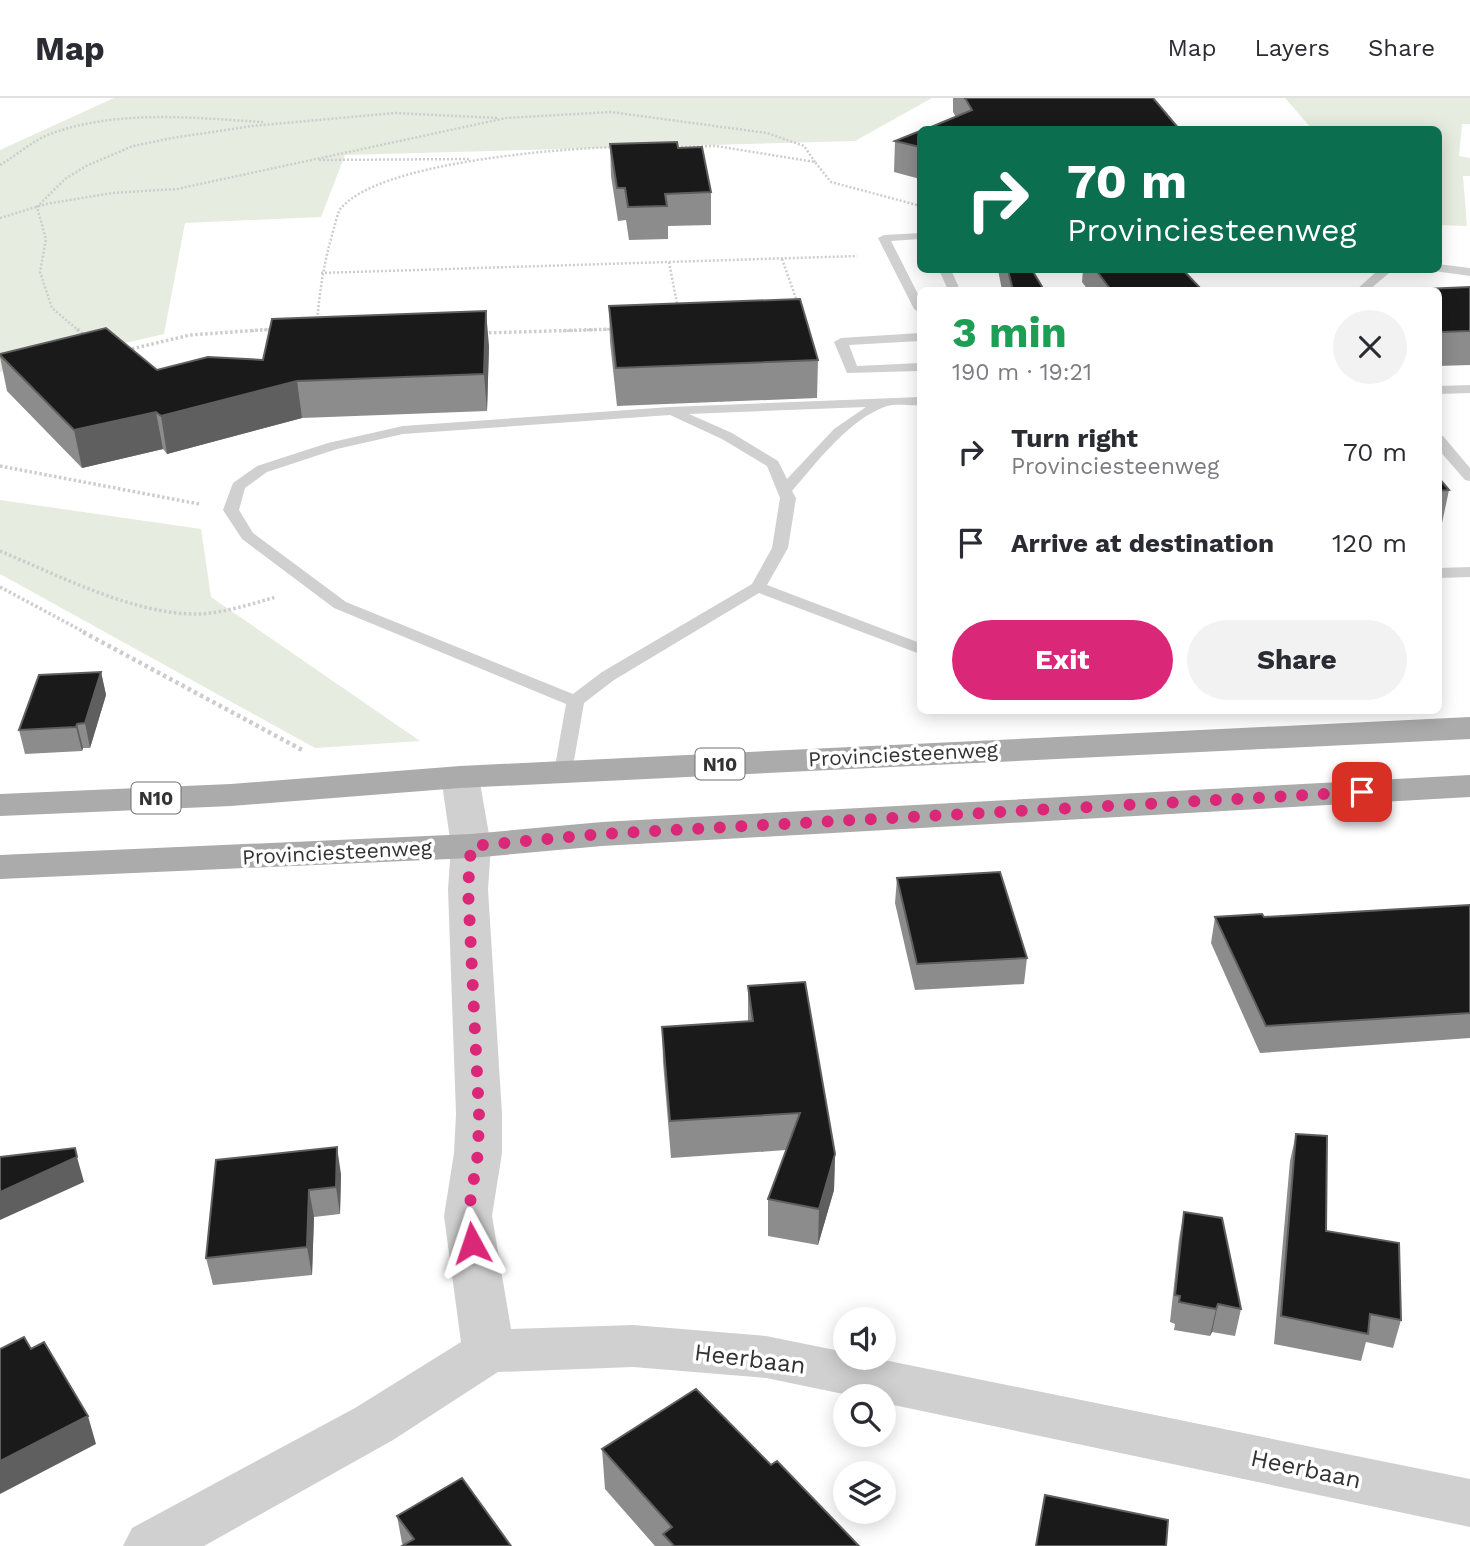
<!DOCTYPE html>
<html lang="en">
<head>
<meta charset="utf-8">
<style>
	:root { --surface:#fff; --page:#f2f2f3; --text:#2b2b33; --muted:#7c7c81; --line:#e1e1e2; --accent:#db2777 }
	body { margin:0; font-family:"Work Sans",sans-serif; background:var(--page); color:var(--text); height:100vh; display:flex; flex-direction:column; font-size:26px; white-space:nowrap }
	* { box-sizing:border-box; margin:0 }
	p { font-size:23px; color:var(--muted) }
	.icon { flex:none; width:38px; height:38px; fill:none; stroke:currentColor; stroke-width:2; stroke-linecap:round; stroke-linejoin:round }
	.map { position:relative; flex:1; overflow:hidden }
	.sheet { position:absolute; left:917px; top:189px; width:525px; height:427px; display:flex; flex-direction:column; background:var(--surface); border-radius:10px; box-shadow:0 4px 18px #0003 }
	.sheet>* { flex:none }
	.guide { position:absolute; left:917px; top:28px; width:525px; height:147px; border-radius:10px; box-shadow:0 4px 18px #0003; background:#0b6e4f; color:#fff; overflow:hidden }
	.tools { position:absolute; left:833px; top:1209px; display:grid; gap:14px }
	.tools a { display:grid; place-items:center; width:63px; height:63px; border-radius:50%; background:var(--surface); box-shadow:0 4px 18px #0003; font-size:35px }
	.pin { position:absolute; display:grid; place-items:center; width:60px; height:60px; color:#fff; margin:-30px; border-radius:14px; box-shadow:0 4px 10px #0006 }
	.me { position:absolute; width:77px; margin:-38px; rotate:355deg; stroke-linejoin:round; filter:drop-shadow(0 0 5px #0008) }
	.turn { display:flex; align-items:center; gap:24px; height:147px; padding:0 35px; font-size:32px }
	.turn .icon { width:91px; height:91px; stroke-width:2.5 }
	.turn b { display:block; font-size:49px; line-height:60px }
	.round { display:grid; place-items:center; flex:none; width:74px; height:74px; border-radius:37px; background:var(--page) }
	.head { display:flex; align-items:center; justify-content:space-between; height:119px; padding:0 35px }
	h1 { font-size:42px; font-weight:700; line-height:52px; color:#1e9e55 }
	.cta { display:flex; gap:14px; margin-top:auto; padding:14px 35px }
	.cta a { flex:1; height:80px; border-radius:42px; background:var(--accent); color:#fff; font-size:28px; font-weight:700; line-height:80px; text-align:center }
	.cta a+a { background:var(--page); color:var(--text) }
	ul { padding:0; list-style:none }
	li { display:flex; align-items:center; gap:21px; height:91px; padding:0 35px }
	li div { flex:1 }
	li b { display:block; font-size:26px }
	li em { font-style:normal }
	header { display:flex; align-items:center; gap:42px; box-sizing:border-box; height:98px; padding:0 35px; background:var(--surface); border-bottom:2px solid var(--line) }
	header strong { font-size:33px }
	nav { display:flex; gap:38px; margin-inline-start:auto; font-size:24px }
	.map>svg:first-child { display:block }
	.green { fill:#e6ecdf }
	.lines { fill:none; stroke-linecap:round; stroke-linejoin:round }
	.path-far2 { stroke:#cdcdcd; stroke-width:2.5; stroke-dasharray:2 2; stroke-linecap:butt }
	.path-far1 { stroke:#cdcdcd; stroke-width:3.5; stroke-dasharray:2.5 2.5; stroke-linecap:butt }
	.path { stroke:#cdcdcd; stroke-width:4.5; stroke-dasharray:3.5 3.5; stroke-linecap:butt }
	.lane { fill:#d0d0d0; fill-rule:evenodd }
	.street { fill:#d0d0d0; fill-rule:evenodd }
	.primary { fill:#ababab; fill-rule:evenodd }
	.wall { fill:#8c8c8c }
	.shaded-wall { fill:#5f5f5f }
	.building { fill:#1a1a1a; stroke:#5f5f5f; stroke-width:2 }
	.route { stroke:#db2777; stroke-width:12; stroke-dasharray:0 21.6 }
	.labels { text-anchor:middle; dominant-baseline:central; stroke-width:7; stroke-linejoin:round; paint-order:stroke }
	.shield { fill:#fff; stroke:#707070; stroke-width:2 }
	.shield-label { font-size:19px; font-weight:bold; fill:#333 }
	.street-label { font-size:21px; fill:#333; stroke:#fff }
	.near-street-label { font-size:24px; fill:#333; stroke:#fff }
</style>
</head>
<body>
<header>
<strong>Map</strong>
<nav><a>Map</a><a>Layers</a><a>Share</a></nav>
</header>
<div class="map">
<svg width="1470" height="1448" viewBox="0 0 1470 1448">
	<rect width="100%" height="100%" fill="#fff"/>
	<path class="green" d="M 114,0 L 932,0 L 855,43 L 345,57 L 321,119 L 185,125 L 164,236 L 0,274 L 0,52 Z
		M 1285,0 L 1470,0 L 1470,26 L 1462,26 L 1459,58 L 1470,60 L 1470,78 L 1463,78 L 1467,128 L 1439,127 L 1438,32 L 1312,31 Z
		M 0,402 L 201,431 L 211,499 L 420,643 L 315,650 L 0,476 Z"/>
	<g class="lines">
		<path class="path-far2" d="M 673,49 L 716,48 L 815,64 L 831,84 L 917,107
			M 319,62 L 471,61
			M 0,67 C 17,57 32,43 50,36 C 118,11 193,20 263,24
			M 0,120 L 46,106 L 112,95 L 177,91 L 506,20 L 611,14 L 767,35 L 804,48 L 815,64
			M 782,161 L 798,206
			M 669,164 L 678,211
			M 321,175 L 857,158
			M 317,225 C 320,189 324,164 334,130 C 336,124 337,115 341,110 C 381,64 556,51 616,49
			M 79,233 L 52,210 L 40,174 L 46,141 L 37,109 L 65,81 L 86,68 L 133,48 L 172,40 L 252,28 L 395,15 L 498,20
			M 252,233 L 274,231
			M 563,233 L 615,231"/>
		<path class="path-far1" d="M 77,231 L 85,238
			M 484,235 L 615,231
			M 127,252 L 190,237 L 274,231
			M 0,368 L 199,406
			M 0,453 C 58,477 134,517 198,516 C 224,515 251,506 276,499
			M 0,489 L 86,535"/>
		<path class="path" d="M 83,534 L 304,653"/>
		<path class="lane" d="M 920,135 L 920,141 L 891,143 L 920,200 L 920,215 L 914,211 L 878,140 L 884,137 Z
			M 1438,166 L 1470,170 L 1470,178 L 1434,173 L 1438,172 Z
			M 939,172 L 951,172 L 960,192 L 948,192 Z
			M 1375,172 L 1387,172 L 1389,175 L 1369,192 L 1356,192 L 1376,174 Z
			M 920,235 L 920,243 L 849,247 L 857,268 L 920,265 L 920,273 L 847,275 L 834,244 L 841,240 Z
			M 1470,287 L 1470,295 L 1438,296 L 1438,288 Z
			M 920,299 L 920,307 C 911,308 896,305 887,308 C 849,321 818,363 792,393 L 796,400 L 788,450 L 767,487 L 920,545 L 920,556 L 759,495 L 614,582 L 584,605 L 572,674 L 563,680 L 554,674 L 566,606 L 334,510 L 242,441 L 223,412 L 233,385 L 257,368 L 328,345 L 403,328 L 670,309 ZM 866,309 L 834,331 L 787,381 L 778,363 L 732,335 L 689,316 ZM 670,317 L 722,341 L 767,368 L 780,400 L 772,450 L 752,486 L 602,574 L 573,596 L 346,504 L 253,435 L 239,412 L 245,390 L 267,374 L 337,351 L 403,336 Z
			M 1438,337 L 1443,338 L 1470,370 L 1470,383 L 1465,382 L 1438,351 Z
			M 1470,469 L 1470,479 L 1438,480 L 1438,470 Z"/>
		<path class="street" d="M 460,668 L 473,671 L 479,679 L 491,748 L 488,791 L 502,1016 L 502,1055 L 492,1118 L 511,1231 L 633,1227 L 766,1238 L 845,1254 L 845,1260 L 874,1260 L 1470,1381 L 1470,1429 L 884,1305 L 884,1298 L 853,1298 L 766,1280 L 633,1269 L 498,1274 L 393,1342 L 204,1448 L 123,1448 L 132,1430 L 355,1310 L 461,1244 L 444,1118 L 454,1055 L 456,1016 L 448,791 L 451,748 L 441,679 L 447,671 Z"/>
		<path class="primary" d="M 1470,619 L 1470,641 L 460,690 L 231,708 L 0,718 L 0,696 L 231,686 L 460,668 Z
			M 1470,677 L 1470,699 L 602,748 L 471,760 L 0,781 L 0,757 L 471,736 L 602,724 Z"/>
	</g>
	<path class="wall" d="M 953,0 L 1153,0 L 956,19 L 953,14 Z
		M 920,33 L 920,81 L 894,74 L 895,43 Z
		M 610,46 L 678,50 L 711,94 L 711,127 L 668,128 L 668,141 L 629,142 L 626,122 L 618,123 L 611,78 Z
		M 998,172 L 1032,172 L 1044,192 L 1002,192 Z
		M 1083,172 L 1183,172 L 1202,192 L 1088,192 L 1082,184 Z
		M 1470,189 L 1470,267 L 1438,268 L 1438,192 Z
		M 609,208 L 818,262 L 817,300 L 617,308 L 610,244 Z
		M 489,248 L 487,313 L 302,320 L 167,356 L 163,351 L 82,370 L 7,293 L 0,259 L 0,256 L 157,272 L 263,262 Z
		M 1438,379 L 1449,392 L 1441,430 L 1438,431 Z
		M 101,574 L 106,597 L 90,650 L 83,650 L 82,653 L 25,656 L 19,632 Z
		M 897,780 L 1027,860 L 1024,886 L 915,892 L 895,805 Z
		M 1470,807 L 1470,940 L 1260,955 L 1211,845 L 1215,819 L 1264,819 Z
		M 748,888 L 835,1056 L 834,1092 L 818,1147 L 768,1138 L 768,1101 L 786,1052 L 671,1060 L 663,964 L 662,929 L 748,924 Z
		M 1296,1036 L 1326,1133 L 1401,1222 L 1393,1250 L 1366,1244 L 1361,1263 L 1274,1246 L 1290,1063 Z
		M 216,1062 L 341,1076 L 340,1116 L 314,1119 L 312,1177 L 213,1187 L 206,1160 Z
		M 1184,1114 L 1241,1211 L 1235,1238 L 1212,1234 L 1210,1238 L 1174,1232 L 1175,1226 L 1170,1224 L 1179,1141 Z
		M 602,1351 L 771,1367 L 859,1448 L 655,1448 L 605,1391 Z
		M 397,1418 L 511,1448 L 403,1447 L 402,1445 Z"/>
	<path class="shaded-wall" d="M 486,213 L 489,248 L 487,313 L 484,276 Z
		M 297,283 L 302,320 L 167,356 L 161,318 Z
		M 156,314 L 163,351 L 82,370 L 74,332 Z
		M 101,574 L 106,597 L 90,650 L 85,625 Z
		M 77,626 L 83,650 L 82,653 L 76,629 Z
		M 337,1049 L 341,1076 L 340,1116 L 336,1089 Z
		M 835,1056 L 834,1092 L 818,1147 L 819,1111 Z
		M 77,1059 L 84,1084 L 0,1122 L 0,1094 Z
		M 309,1092 L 314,1119 L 312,1177 L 307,1149 Z
		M 1218,1206 L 1212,1234 L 1210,1238 L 1216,1211 Z
		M 88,1318 L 96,1346 L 0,1396 L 0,1363 Z"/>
	<path class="building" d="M 965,0 L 1153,0 L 1180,32 L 924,32 L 972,12 Z
		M 920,33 L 920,49 L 895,43 Z
		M 677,44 L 678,50 L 702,49 L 711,94 L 665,96 L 667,108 L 628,109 L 625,90 L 617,90 L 610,46 Z
		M 1008,172 L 1032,172 L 1044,192 L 1013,192 Z
		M 1096,172 L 1183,172 L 1202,192 L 1111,192 Z
		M 1470,189 L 1470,233 L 1442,234 L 1438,230 L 1438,192 L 1401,192 Z
		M 800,201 L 818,262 L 616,270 L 609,208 Z
		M 486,213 L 484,276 L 297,283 L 161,318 L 156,314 L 74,332 L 0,257 L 0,256 L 106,230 L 157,272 L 208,259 L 263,262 L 272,221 Z
		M 1438,379 L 1449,392 L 1438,393 Z
		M 101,574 L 85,625 L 77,626 L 76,629 L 19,632 L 39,577 Z
		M 1000,774 L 1027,860 L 917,866 L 897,780 Z
		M 1470,807 L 1470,915 L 1266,928 L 1215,819 L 1262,816 L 1264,819 Z
		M 805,884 L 835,1056 L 819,1111 L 768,1101 L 800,1015 L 670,1023 L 662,929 L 753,923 L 748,888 Z
		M 1296,1036 L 1327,1038 L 1326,1133 L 1399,1145 L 1401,1222 L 1370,1216 L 1368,1236 L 1281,1218 Z
		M 337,1049 L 336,1089 L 309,1092 L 307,1149 L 206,1160 L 216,1062 Z
		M 75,1050 L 77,1059 L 0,1094 L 0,1059 Z
		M 1184,1114 L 1222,1120 L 1241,1211 L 1218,1206 L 1216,1211 L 1179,1204 L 1180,1198 L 1175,1197 Z
		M 24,1239 L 31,1251 L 44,1244 L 88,1318 L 0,1363 L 0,1251 Z
		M 696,1291 L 771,1367 L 777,1363 L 859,1448 L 674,1448 L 663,1436 L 672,1429 L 602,1351 Z
		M 462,1380 L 511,1448 L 402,1448 L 414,1441 L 397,1418 Z
		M 1045,1397 L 1168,1422 L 1166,1448 L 1036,1448 Z"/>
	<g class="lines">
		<path class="route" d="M 472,1145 L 468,1118 L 478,1055 L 479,1016 L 468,790 L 471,748 L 602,736 L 1362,694"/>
	</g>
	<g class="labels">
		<g class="shield">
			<rect x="695.5" y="650.5" width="49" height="31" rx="5"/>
			<rect x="131.5" y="684.5" width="49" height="31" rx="5"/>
		</g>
		<g class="shield-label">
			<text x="720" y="666">N10</text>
			<text x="156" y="700">N10</text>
		</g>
		<g class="street-label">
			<text transform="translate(903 656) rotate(-3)">Provinciesteenweg</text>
			<text transform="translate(337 754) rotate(-3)">Provinciesteenweg</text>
		</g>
		<g class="near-street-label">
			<text transform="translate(750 1261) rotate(7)">Heerbaan</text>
			<text transform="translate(1306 1371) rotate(12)">Heerbaan</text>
		</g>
	</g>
</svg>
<div class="tools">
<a><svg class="icon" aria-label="sound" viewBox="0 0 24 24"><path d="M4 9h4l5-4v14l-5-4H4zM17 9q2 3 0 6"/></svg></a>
<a><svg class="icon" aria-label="search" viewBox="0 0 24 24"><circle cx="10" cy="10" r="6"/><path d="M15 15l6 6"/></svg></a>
<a><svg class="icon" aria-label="layers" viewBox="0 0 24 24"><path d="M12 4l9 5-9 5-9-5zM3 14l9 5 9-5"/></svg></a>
</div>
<div class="pin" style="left:1362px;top:694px;background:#d93025"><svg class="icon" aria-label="arrive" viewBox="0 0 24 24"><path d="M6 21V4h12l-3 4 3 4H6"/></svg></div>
<svg class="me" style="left:472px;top:1145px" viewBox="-20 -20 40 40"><path d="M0-17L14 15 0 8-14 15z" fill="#db2777" stroke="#fff" stroke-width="4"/></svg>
<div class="guide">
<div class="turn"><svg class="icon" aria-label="right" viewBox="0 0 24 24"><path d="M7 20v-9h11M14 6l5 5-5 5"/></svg><div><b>70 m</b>Provinciesteenweg</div></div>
</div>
<section class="sheet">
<div class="head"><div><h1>3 min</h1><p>190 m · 19:21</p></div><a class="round"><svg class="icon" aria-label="close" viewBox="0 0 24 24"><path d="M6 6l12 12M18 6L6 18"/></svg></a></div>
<ul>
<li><svg class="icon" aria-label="right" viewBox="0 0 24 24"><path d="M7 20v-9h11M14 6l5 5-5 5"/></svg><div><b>Turn right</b><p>Provinciesteenweg</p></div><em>70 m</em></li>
<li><svg class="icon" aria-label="arrive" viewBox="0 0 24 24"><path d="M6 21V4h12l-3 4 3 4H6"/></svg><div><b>Arrive at destination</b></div><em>120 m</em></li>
</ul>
<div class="cta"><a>Exit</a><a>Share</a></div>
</section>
</div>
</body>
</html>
